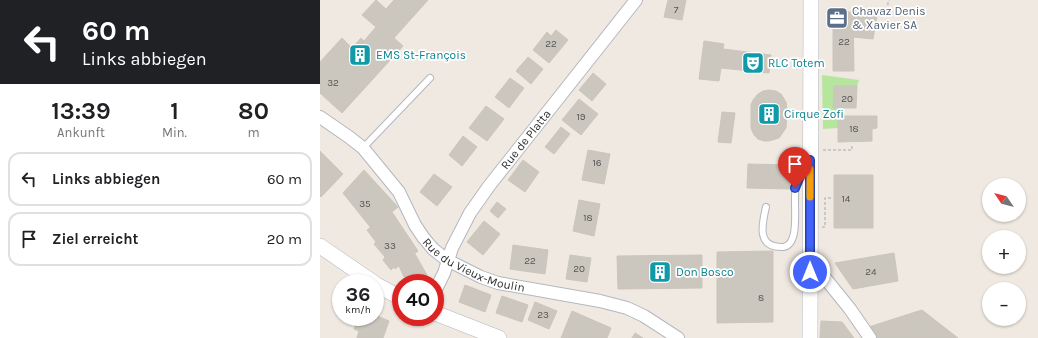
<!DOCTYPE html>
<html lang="de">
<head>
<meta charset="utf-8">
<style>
	:root { --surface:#fff; --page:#f6f6f6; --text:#202124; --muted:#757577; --line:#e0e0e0 }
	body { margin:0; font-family:Karla,sans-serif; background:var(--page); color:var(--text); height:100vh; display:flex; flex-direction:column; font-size:15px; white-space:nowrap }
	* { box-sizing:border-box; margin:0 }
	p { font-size:13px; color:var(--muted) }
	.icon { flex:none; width:22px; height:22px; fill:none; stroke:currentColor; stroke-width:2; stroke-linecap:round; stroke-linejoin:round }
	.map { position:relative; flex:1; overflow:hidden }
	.sheet { display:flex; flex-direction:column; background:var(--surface); width:320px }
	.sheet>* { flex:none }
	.banner { background:#202124; color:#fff; overflow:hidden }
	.needle { width:26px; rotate:305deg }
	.controls { position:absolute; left:662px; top:178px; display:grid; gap:8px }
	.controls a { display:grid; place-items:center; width:44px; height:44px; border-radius:50%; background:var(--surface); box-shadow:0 1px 3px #0004; font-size:20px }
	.speed { position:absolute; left:12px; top:274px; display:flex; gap:8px; font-size:20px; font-weight:700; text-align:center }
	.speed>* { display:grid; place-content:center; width:52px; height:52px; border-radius:50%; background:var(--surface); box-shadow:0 1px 3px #0004; line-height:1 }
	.speed small { font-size:10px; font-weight:400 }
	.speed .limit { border:6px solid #d22; background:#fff; color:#111 }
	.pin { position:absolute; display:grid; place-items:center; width:34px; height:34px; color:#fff; margin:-41px -17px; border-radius:50% 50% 50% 0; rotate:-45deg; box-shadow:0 0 4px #0007 }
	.pin .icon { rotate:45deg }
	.me { position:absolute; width:44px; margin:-22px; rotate:0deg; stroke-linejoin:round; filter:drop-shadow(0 0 3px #0008) }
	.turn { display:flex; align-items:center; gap:14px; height:84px; padding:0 16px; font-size:18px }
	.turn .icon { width:52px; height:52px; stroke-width:2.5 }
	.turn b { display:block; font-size:28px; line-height:34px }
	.eta { display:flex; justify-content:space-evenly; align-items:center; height:68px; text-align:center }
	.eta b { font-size:24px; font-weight:700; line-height:28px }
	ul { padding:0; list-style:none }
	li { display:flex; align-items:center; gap:12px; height:54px; margin:0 8px 6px; padding:0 8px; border:2px solid var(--line); border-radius:12px }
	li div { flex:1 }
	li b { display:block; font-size:15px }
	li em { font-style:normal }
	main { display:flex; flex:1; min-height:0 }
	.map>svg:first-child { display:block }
	.green { fill:#b6e59e }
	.building { fill:#cbc7bf; stroke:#cbc5ba }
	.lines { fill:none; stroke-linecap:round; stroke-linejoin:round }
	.service-casing { stroke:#b4b7c1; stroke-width:8 }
	.minor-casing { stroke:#b4b7c1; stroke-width:14 }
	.tertiary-casing { stroke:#b4b7c1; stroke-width:16 }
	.path { stroke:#c9c9c9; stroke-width:2; stroke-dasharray:3 2; stroke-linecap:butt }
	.service { stroke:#fff; stroke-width:6 }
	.minor { stroke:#fff; stroke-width:12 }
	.tertiary { stroke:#fff; stroke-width:15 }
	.route-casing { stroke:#2b41a3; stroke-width:10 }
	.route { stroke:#4264fb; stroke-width:7 }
	.slow { stroke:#f59e0b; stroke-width:7 }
	.labels { text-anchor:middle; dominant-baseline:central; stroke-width:3.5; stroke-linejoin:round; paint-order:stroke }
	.number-label { font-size:10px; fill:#555452 }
	.service-label { font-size:12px; fill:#4e5e75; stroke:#fff; text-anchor:start }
	.culture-label { font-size:12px; fill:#0d838f; stroke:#fff; text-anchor:start }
	.street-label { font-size:12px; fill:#2e2e2e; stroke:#fff }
</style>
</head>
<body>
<main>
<section class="sheet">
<div class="banner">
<div class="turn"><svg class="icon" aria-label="left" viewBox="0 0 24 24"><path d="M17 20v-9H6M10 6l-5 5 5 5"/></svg><div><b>60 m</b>Links abbiegen</div></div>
</div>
<div class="eta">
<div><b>13:39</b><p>Ankunft</p></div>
<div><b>1</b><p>Min.</p></div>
<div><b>80</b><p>m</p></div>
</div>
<ul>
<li><svg class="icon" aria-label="left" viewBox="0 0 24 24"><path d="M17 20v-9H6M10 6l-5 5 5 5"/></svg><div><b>Links abbiegen</b></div><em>60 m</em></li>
<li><svg class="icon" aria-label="arrive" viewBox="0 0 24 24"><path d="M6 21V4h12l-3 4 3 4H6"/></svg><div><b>Ziel erreicht</b></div><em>20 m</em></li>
</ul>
</section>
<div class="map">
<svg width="718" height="338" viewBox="0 0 718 338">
	<rect width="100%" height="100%" fill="#efe9e1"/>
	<path class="green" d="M 502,75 L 539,80 L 537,86 L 514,86 L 513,107 L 520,108 L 520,110 L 523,112 L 523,116 L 518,117 L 518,128 L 503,129 Z"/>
	<path class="building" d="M 56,0 L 66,9 L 74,0 L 108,0 L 74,38 L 83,46 L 22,113 L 0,93 L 0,62 L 22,38 L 32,48 L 41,38 L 44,41 L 56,27 L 42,15 Z
		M 348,0 L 366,0 L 362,20 L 344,17 Z
		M 533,7 L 558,10 L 553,39 L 533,37 Z
		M 513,12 L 533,12 L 534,71 L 513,71 Z
		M 236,30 L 248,40 L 229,63 L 213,50 L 227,32 L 231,36 Z
		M 384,41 L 404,44 L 403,49 L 451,55 L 449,73 L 401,68 L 399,81 L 379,79 Z
		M 208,57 L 223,69 L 211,84 L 196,71 Z
		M 273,73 L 286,84 L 272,101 L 259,90 Z
		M 190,78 L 204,88 L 189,108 L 175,97 Z
		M 514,86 L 537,86 L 536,108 L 513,108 Z
		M 449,90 L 456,91 L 461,94 L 466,102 L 467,110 L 466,128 L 459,138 L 449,141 L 444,141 L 438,139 L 434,135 L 431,128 L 431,105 L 433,100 L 438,94 L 443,91 Z
		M 259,99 L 278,114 L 261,135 L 242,120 Z
		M 166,106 L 184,119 L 167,141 L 149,128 Z
		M 402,112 L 415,113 L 411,143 L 398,142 Z
		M 518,116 L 557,116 L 557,128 L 552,129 L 552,141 L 518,142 Z
		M 241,127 L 250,134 L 234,154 L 225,147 Z
		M 143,136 L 157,147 L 142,166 L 129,155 Z
		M 268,150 L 290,154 L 284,184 L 262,180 Z
		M 0,151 L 23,174 L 1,197 L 0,196 Z
		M 203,160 L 219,172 L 205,192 L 188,180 Z
		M 428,164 L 470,165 L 470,189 L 427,188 Z
		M 44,170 L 78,207 L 51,228 L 23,193 Z
		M 114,174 L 132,187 L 117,206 L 100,192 Z
		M 514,175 L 553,175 L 553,228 L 514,228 Z
		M 259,200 L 280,204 L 274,236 L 253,231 Z
		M 177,202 L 186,209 L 178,218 L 170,211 Z
		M 72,212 L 98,251 L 75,269 L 74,267 L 71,270 L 63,260 L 65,257 L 54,244 L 56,242 L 47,230 Z
		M 164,221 L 180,234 L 163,255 L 147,242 Z
		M 193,245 L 228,250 L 225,274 L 190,269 Z
		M 453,251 L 453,322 L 397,323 L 397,252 Z
		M 574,253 L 578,281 L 533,289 L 515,263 Z
		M 95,254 L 107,275 L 100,283 L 91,283 L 88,281 L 91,277 L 84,277 L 79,266 Z
		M 250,255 L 271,258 L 267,282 L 246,279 Z
		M 382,255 L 382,288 L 298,289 L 297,256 Z
		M 145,285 L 171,295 L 165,312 L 139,302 Z
		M 182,296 L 208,305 L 202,322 L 176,313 Z
		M 215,302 L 237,311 L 229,329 L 208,320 Z
		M 602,310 L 638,338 L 593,338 L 586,315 Z
		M 252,311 L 291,328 L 287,338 L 241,338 Z
		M 55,315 L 69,321 L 63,338 L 37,338 L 39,331 L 34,329 L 39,317 L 55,317 Z
		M 586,315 L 593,338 L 558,338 L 549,327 Z
		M 501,321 L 522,322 L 534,338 L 500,338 Z
		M 315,333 L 323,338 L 312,338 Z"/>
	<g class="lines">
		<g class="service-casing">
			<path id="service" d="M 43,148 L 110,78
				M 446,207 C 442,224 436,248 463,247 C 482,245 472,200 476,187 C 478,179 482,172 487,165"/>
		</g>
		<g class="minor-casing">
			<g id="minor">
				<path id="s1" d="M 0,117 L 29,137 L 43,148 L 79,192 L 95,225 L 103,237 L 113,249 L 127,260 L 161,277 L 178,283 L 280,301 L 307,308 L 324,316 L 358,338"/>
				<path d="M 490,272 L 498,273 L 505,278 L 530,309 L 550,338"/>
				<path id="s2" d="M 115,291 L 124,273 L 132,248 L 150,213 L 169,186 L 316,0"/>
			</g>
		</g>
		<g class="tertiary-casing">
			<path id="tertiary" d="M 0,246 L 54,283
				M 55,284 L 81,298
				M 115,313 L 179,338
				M 490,338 L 491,0"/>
		</g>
		<path class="path" d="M 566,10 L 569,0
			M 503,150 L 532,150 L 532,144
			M 502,227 L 505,227 L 505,198 L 512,198"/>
		<use href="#service" class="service"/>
		<use href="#minor" class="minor"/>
		<use href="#tertiary" class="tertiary"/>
	</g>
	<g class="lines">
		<g class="route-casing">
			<path id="route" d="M 475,188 L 480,176 L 490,160 L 490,272"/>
		</g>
		<use href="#route" class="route"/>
		<path class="slow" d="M 490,169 L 490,197"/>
	</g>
	<defs>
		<g id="office-square" transform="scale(1.15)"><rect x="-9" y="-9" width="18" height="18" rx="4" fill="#5c6f8a" stroke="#fff"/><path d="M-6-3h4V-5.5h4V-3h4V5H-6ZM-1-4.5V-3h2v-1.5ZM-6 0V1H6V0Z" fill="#fff"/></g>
		<g id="building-square" transform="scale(1.15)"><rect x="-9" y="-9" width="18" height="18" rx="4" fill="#0f9aa8" stroke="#fff"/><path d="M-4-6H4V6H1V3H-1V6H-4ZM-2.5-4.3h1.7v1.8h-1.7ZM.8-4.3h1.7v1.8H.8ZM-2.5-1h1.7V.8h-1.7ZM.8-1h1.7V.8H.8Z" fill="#fff"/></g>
		<g id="theatre-square" transform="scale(1.15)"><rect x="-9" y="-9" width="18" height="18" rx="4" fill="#0f9aa8" stroke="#fff"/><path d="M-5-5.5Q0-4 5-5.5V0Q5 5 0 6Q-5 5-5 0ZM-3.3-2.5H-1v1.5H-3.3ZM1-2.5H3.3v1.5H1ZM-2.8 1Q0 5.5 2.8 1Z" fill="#fff"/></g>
	</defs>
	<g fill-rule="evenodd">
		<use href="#office-square" x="517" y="18"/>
		<use href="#building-square" x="40" y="55"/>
		<use href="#theatre-square" x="433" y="63"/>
		<use href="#building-square" x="449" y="114"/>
		<use href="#building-square" x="340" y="272"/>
	</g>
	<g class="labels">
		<g class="number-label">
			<text x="356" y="10">7</text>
			<text x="524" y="42">22</text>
			<text x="231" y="44">22</text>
			<text x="13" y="83">32</text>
			<text x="527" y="99">20</text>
			<text x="261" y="117">19</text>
			<text x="534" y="129">18</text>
			<text x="277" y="163">16</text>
			<text x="526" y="199">14</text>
			<text x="45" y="204">35</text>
			<text x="268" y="218">18</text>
			<text x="70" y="246">33</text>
			<text x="210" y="261">22</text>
			<text x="259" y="269">20</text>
			<text x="551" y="272">24</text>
			<text x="441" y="298">8</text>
			<text x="223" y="315">23</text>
		</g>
		<g class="service-label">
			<text x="532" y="11">Chavaz Denis<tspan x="532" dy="14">&amp; Xavier SA</tspan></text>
		</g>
		<g class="culture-label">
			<text x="56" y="55">EMS St-François</text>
			<text x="448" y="63">RLC Totem</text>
			<text x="464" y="114">Cirque Zofi</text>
			<text x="356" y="272">Don Bosco</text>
		</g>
		<g class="street-label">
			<text stroke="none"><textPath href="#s2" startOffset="178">Rue de Platta</textPath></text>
			<text stroke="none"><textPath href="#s1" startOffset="221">Rue du Vieux-Moulin</textPath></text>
		</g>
	</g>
</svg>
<div class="controls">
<a><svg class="needle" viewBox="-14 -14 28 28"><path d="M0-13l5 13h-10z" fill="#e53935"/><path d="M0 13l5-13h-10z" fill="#757577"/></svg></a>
<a>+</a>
<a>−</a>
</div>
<div class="speed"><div>36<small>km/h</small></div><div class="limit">40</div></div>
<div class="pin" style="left:475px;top:188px;background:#d93025"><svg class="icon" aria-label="arrive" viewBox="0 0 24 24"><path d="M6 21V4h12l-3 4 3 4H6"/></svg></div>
<svg class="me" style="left:490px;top:272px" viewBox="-20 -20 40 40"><circle r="17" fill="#4264fb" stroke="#fff" stroke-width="3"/><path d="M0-11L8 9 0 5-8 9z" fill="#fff"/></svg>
</div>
</main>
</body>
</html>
